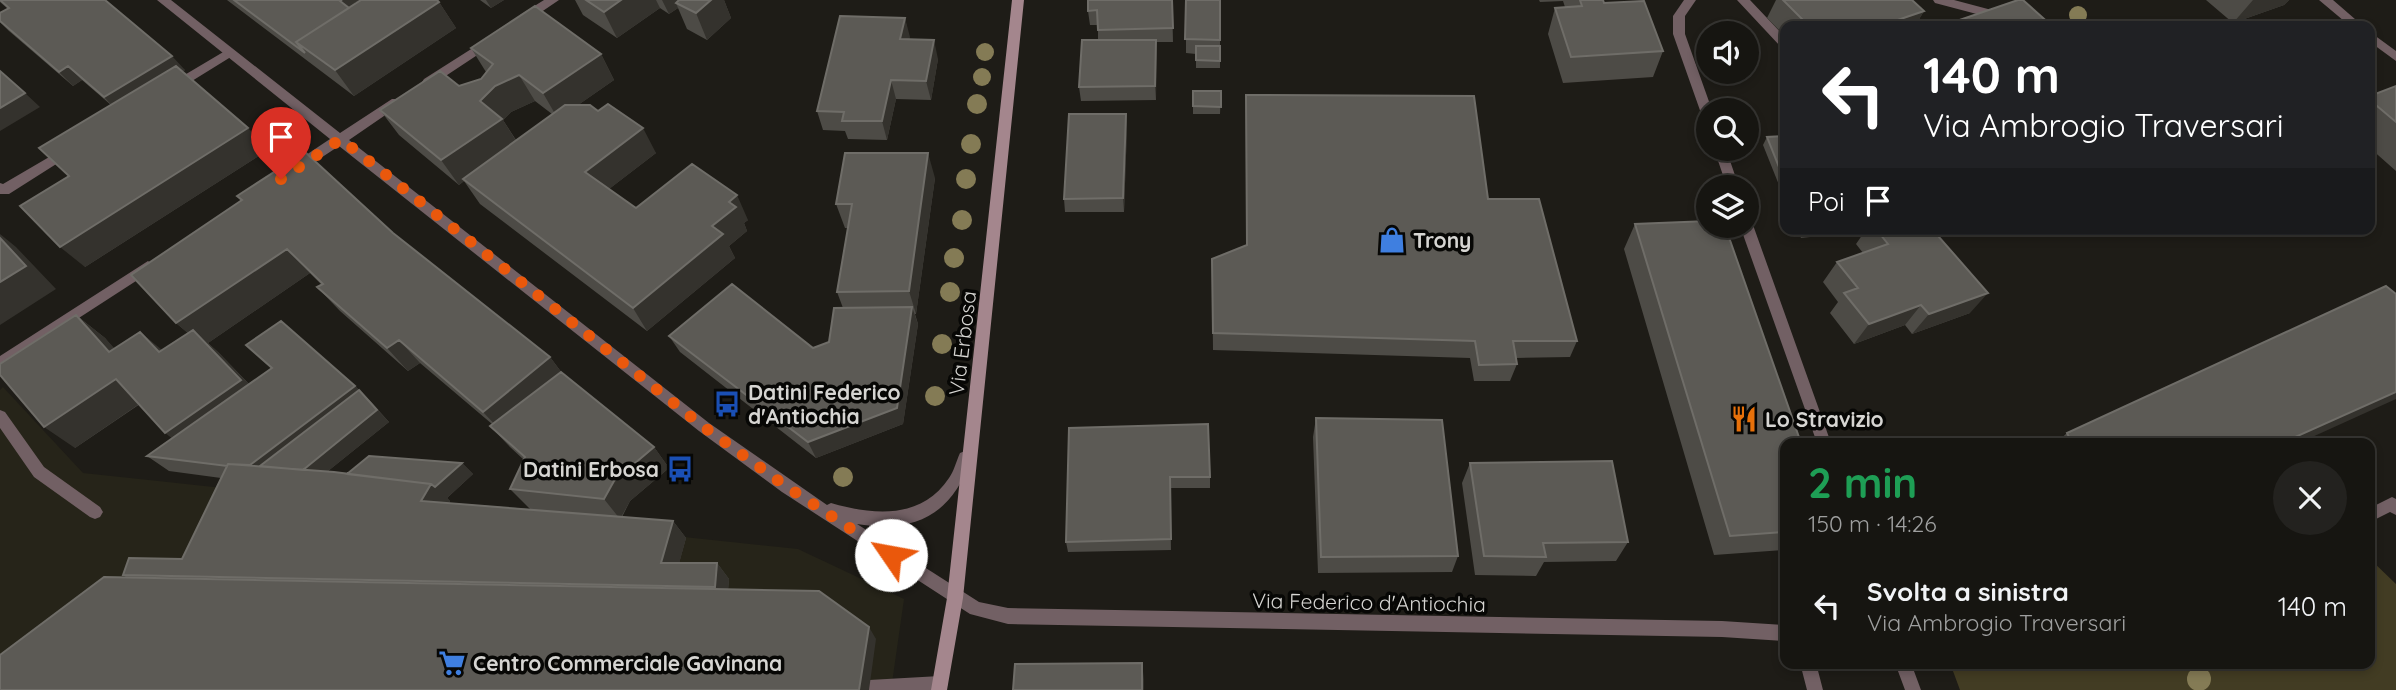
<!DOCTYPE html>
<html lang="it">
<head>
<meta charset="utf-8">
<style>
	:root { --surface:#161511; --page:#23221f; --text:#f1f3f6; --muted:#9e9f9f; --line:#353431 }
	body { margin:0; font-family:Quicksand,sans-serif; background:var(--page); color:var(--text); height:100vh; display:flex; flex-direction:column; font-size:26px; white-space:nowrap }
	* { box-sizing:border-box; margin:0 }
	p { font-size:23px; color:var(--muted) }
	.icon { flex:none; width:38px; height:38px; fill:none; stroke:currentColor; stroke-width:2; stroke-linecap:round; stroke-linejoin:round }
	.map { position:relative; flex:1; overflow:hidden }
	.details { position:absolute; left:1780px; top:438px; width:595px; height:231px; display:flex; flex-direction:column; background:var(--surface); border-radius:14px; box-shadow:0 4px 10px #0003,0 0 0 2px var(--line) }
	.details>* { flex:none }
	.hud { position:absolute; left:1780px; top:21px; width:595px; height:214px; border-radius:14px; box-shadow:0 4px 10px #0003,0 0 0 2px var(--line); background:#202124; color:#fff; overflow:hidden }
	.buttons { position:absolute; left:1696px; top:21px; display:grid; gap:14px }
	.buttons a { display:grid; place-items:center; width:63px; height:63px; border-radius:50%; background:var(--surface); box-shadow:0 4px 10px #0003,0 0 0 2px var(--line); font-size:35px }
	.pin { position:absolute; display:grid; place-items:center; width:60px; height:60px; color:#fff; margin:-72px -30px; border-radius:50% 50% 50% 0; rotate:-45deg; box-shadow:0 0 7px #0007 }
	.pin .icon { rotate:45deg }
	.me { position:absolute; width:77px; margin:-38px; rotate:303deg; stroke-linejoin:round; filter:drop-shadow(0 0 5px #0008) }
	.turn { display:flex; align-items:center; gap:24px; height:147px; padding:0 28px; font-size:32px }
	.turn .icon { width:91px; height:91px; stroke-width:2.5 }
	.turn b { display:block; font-size:49px; line-height:60px }
	.then { display:flex; align-items:center; height:66px; padding:0 28px; background:#0003; gap:14px; font-size:26px }
	.round { display:grid; place-items:center; flex:none; width:74px; height:74px; border-radius:37px; background:var(--page) }
	.head { display:flex; align-items:center; justify-content:space-between; height:119px; padding:0 28px }
	h1 { font-size:42px; font-weight:700; line-height:52px; color:#1e9e55 }
	ul { padding:0; list-style:none }
	li { display:flex; align-items:center; gap:21px; height:98px; padding:0 28px }
	li div { flex:1 }
	li b { display:block; font-size:26px }
	li em { font-style:normal }
	.map>svg:first-child { display:block }
	.built { fill:#262419 }
	.green { fill:#423c23 }
	.lines { fill:none; stroke-linecap:round; stroke-linejoin:round }
	.service { fill:#726064; fill-rule:evenodd }
	.minor { fill:#726064; fill-rule:evenodd }
	.secondary { fill:#a4868d; fill-rule:evenodd }
	.tree { fill:#847b55 }
	.wall { fill:#4d4b46; fill-rule:evenodd }
	.shaded-wall { fill:#34322d }
	.building { fill:#5c5a55; stroke:#6f6d68; stroke-width:2 }
	.route { stroke:#ea580c; stroke-width:12; stroke-dasharray:0 21.6 }
	.labels { text-anchor:middle; dominant-baseline:central; stroke-width:7; stroke-linejoin:round; paint-order:stroke }
	.poi-label { font-size:21px; font-weight:bold; fill:#d6d5d2; stroke:#070705; text-anchor:start }
	.street-label { font-size:21px; fill:#d6d5d2; stroke:#070705 }
</style>
</head>
<body>
<div class="map">
<svg width="2396" height="690" viewBox="0 0 2396 690">
	<rect width="100%" height="100%" fill="#1e1c17"/>
	<path class="built" d="M 3,387 L 83,473 L 798,549 L 904,599 L 891,690 L 0,690 L 0,390 Z"/>
	<path class="green" d="M 2370,559 L 2396,584 L 2396,690 L 1960,690 L 1950,663 L 2370,663 Z"/>
	<g class="lines">
		<path class="service" d="M 1737,0 L 1750,0 L 1785,37 L 1785,48 L 1781,47 Z
			M 1933,0 L 1954,0 L 2041,23 L 2043,26 L 2022,26 L 1935,3 Z
			M 230,48 L 236,52 L 234,55 L 179,89 L 171,89 L 169,86 L 171,83 Z
			M 68,146 L 74,151 L 72,154 L 9,194 L 0,194 L 0,183 L 3,184 Z
			M 0,410 L 5,412 L 44,467 L 100,507 L 103,512 L 100,517 L 95,519 L 90,517 L 34,477 L 0,428 Z
			M 940,676 L 946,678 L 948,684 L 945,690 L 862,690 L 861,688 L 863,682 L 869,680 Z"/>
		<path class="minor" d="M 157,0 L 171,0 L 340,133 L 392,99 L 400,99 L 402,102 L 400,105 L 349,140 L 709,423 L 827,505 L 831,503 C 873,515 921,520 949,478 C 954,471 956,462 960,453 L 965,451 L 970,453 L 972,458 C 951,515 917,533 857,524 L 979,602 L 1008,608 L 1722,621 L 1785,625 L 1785,641 L 1722,637 L 1008,624 L 970,614 L 782,492 L 699,431 L 339,146 L 301,171 L 291,171 L 290,168 L 291,165 L 330,139 Z
			M 544,0 L 559,0 L 528,21 L 520,21 L 520,15 Z
			M 1684,0 L 1696,0 L 1685,16 L 1685,34 L 1712,110 L 1708,110 L 1708,121 L 1702,116 L 1673,34 L 1673,16 Z
			M 2319,0 L 2333,0 L 2363,26 L 2350,26 Z
			M 2370,32 L 2396,51 L 2396,61 L 2370,42 Z
			M 487,39 L 493,43 L 491,46 L 432,85 L 424,85 L 422,82 L 424,79 Z
			M 1714,149 L 1726,149 L 1739,187 L 1727,187 Z
			M 1746,220 L 1753,225 L 1831,443 L 1817,443 L 1740,226 L 1746,226 Z
			M 148,261 L 155,266 L 153,270 L 0,369 L 0,356 Z
			M 2392,497 L 2396,499 L 2396,515 L 2390,512 L 2370,522 L 2370,508 Z
			M 1800,663 L 1816,663 L 1823,690 L 1807,690 Z
			M 1895,663 L 1911,663 L 1921,690 L 1905,690 Z"/>
		<path class="secondary" d="M 1012,0 L 1024,0 L 963,598 L 947,690 L 931,690 L 947,598 Z"/>
	</g>
	<g class="tree">
		<circle cx="2078" cy="15" r="9"/>
		<circle cx="985" cy="52" r="9"/>
		<circle cx="982" cy="77" r="9"/>
		<circle cx="977" cy="104" r="10"/>
		<circle cx="971" cy="144" r="10"/>
		<circle cx="966" cy="179" r="10"/>
		<circle cx="962" cy="220" r="10"/>
		<circle cx="954" cy="258" r="10"/>
		<circle cx="950" cy="292" r="10"/>
		<circle cx="942" cy="344" r="10"/>
		<circle cx="935" cy="396" r="10"/>
		<circle cx="843" cy="477" r="10"/>
		<circle cx="2199" cy="679" r="12"/>
	</g>
	<path class="wall" d="M 0,0 L 185,70 L 182,72 L 268,150 L 85,267 L 69,176 L 111,105 L 82,80 L 73,86 L 9,31 L 0,22 L 0,13 L 8,9 L 0,2 Z
		M 227,0 L 359,0 L 354,3 L 354,4 L 439,2 L 456,28 L 354,96 Z
		M 480,0 L 504,0 L 491,8 Z
		M 575,0 L 724,0 L 731,18 L 707,40 L 687,29 L 678,8 L 669,14 L 660,8 L 617,38 L 583,15 Z
		M 1172,0 L 1173,42 L 1156,42 L 1156,100 L 1081,101 L 1079,87 L 1098,40 L 1098,25 L 1090,25 L 1088,11 Z
		M 1186,0 L 1220,40 L 1220,68 L 1196,68 L 1196,54 L 1186,53 Z
		M 1539,0 L 1611,0 L 1603,0 L 1604,3 L 1663,51 L 1653,77 L 1563,83 L 1548,34 L 1555,8 L 1565,7 L 1563,1 L 1540,2 Z
		M 1776,0 L 1912,0 L 1924,11 L 1915,26 L 1785,26 L 1785,36 L 1767,18 Z
		M 2206,0 L 2289,0 L 2284,5 L 2233,23 Z
		M 905,18 L 909,39 L 938,59 L 931,100 L 896,99 L 887,140 L 848,139 L 845,131 L 823,130 L 817,111 Z
		M 471,48 L 601,54 L 614,80 L 578,105 L 656,153 L 609,189 L 636,208 L 748,220 L 744,223 L 747,231 L 729,246 L 735,258 L 647,331 L 480,204 L 464,181 L 459,185 L 399,135 L 380,110 L 459,86 L 481,79 L 486,72 ZM 535,101 L 552,114 L 516,140 L 503,120 L 511,112 Z
		M 2396,86 L 2396,171 L 2370,148 L 2370,96 Z
		M 1193,91 L 1221,91 L 1220,114 L 1193,114 Z
		M 1246,95 L 1488,199 L 1577,341 L 1570,357 L 1516,358 L 1517,364 L 1510,381 L 1474,381 L 1470,358 L 1213,350 L 1212,259 L 1246,246 Z
		M 1126,114 L 1127,128 L 1124,212 L 1065,212 L 1064,199 Z
		M 1785,136 L 1785,200 L 1763,145 L 1767,137 Z
		M 935,178 L 916,314 L 915,314 L 918,324 L 903,424 L 816,458 L 680,352 L 669,336 L 813,348 L 829,342 L 843,308 L 837,292 L 848,228 L 845,228 L 836,204 Z
		M 237,196 L 393,233 L 550,357 L 562,373 L 654,447 L 669,468 L 630,501 L 622,517 L 673,521 L 686,538 L 679,563 L 717,563 L 729,579 L 728,590 L 876,639 L 127,578 L 123,575 L 182,559 L 221,478 L 169,471 L 147,456 L 172,438 L 140,404 L 75,448 L 76,315 L 105,338 L 114,349 L 162,350 L 188,333 L 176,323 L 241,201 ZM 310,273 L 322,285 L 317,287 L 340,311 L 408,371 L 420,363 L 492,424 L 490,426 L 510,447 L 524,460 L 510,489 L 530,509 L 449,503 L 450,501 L 447,498 L 473,474 L 462,463 L 347,474 L 328,471 L 389,422 L 371,402 L 355,386 L 246,345 L 272,368 L 249,384 L 219,353 L 208,343 Z
		M 1635,224 L 1785,443 L 1785,550 L 1714,555 L 1624,249 Z
		M 1797,229 L 1932,229 L 1970,313 L 1912,334 L 1905,325 L 1854,344 L 1830,313 L 1838,302 L 1823,282 L 1837,262 L 1863,253 L 1856,244 L 1865,231 L 1801,238 Z
		M 1316,418 L 1458,556 L 1452,572 L 1318,573 L 1313,437 Z
		M 1069,428 L 1210,477 L 1210,488 L 1170,488 L 1171,550 L 1068,552 L 1066,542 Z
		M 2067,433 L 2299,443 L 2056,443 Z
		M 1470,463 L 1628,542 L 1616,561 L 1544,562 L 1536,576 L 1475,575 L 1462,483 Z"/>
	<path class="shaded-wall" d="M 342,0 L 359,0 L 354,3 L 359,10 L 350,16 L 340,1 Z
		M 486,0 L 504,0 L 491,8 Z
		M 621,0 L 656,0 L 660,8 L 617,38 L 604,12 Z
		M 662,0 L 684,0 L 676,3 L 678,8 L 669,14 Z
		M 711,0 L 724,0 L 731,18 L 707,40 L 696,13 Z
		M 2253,0 L 2289,0 L 2284,5 L 2233,23 Z
		M 439,2 L 456,28 L 354,96 L 335,70 Z
		M 1924,11 L 1915,26 L 1882,26 L 1883,25 Z
		M 905,18 L 910,37 L 905,58 L 900,39 Z
		M 934,40 L 938,59 L 931,100 L 926,81 Z
		M 1156,40 L 1157,55 L 1156,100 L 1155,86 Z
		M 601,54 L 614,80 L 558,119 L 543,93 Z
		M 172,56 L 185,70 L 117,111 L 104,97 Z
		M 68,66 L 82,80 L 73,86 L 59,72 Z
		M 519,75 L 535,101 L 511,112 L 503,120 L 518,144 L 463,179 L 464,181 L 459,185 L 441,160 L 480,101 L 495,86 Z
		M 891,80 L 896,99 L 887,140 L 882,121 Z
		M 25,93 L 40,107 L 0,131 L 0,108 Z
		M 1126,114 L 1127,128 L 1124,212 L 1123,198 Z
		M 248,128 L 268,150 L 85,267 L 60,247 Z
		M 643,128 L 656,153 L 600,196 L 585,172 Z
		M 928,153 L 935,178 L 916,314 L 909,291 Z
		M 737,195 L 748,220 L 744,223 L 747,231 L 729,246 L 735,258 L 647,331 L 633,308 L 712,226 L 729,202 Z
		M 0,234 L 16,247 L 56,289 L 0,325 Z
		M 287,249 L 310,273 L 208,343 L 219,353 L 266,402 L 193,454 L 165,433 L 203,346 L 176,323 Z
		M 1988,293 L 1970,313 L 1912,334 L 1929,314 Z
		M 1921,305 L 1905,325 L 1854,344 L 1869,324 Z
		M 912,307 L 918,324 L 903,424 L 816,458 L 808,442 Z
		M 76,315 L 105,338 L 138,374 L 109,352 Z
		M 140,332 L 167,354 L 159,352 Z
		M 399,340 L 420,363 L 408,371 L 387,348 Z
		M 550,357 L 567,380 L 503,433 L 483,412 Z
		M 116,379 L 145,400 L 75,448 L 44,427 Z
		M 355,386 L 389,422 L 307,488 L 277,475 L 246,468 Z
		M 2396,392 L 2396,399 L 2299,443 L 2282,443 Z
		M 654,447 L 669,468 L 630,501 L 620,519 L 604,499 L 614,481 Z
		M 462,463 L 473,474 L 447,498 L 450,501 L 440,519 L 421,501 L 431,484 Z
		M 673,521 L 686,538 L 675,579 L 661,563 Z
		M 717,563 L 729,579 L 727,603 L 715,587 Z
		M 869,627 L 876,639 L 869,690 L 859,690 Z
		M 1142,663 L 1144,679 L 1144,690 L 1142,690 Z"/>
	<path class="building" d="M 0,0 L 105,0 L 172,56 L 104,97 L 68,66 L 59,72 L 0,21 L 0,13 L 9,8 Z
		M 234,0 L 342,0 L 340,1 L 349,8 L 296,42 L 305,53 Z
		M 361,0 L 437,0 L 439,2 L 335,70 L 296,42 Z
		M 586,0 L 621,0 L 604,12 Z
		M 679,0 L 711,0 L 696,13 L 676,3 Z
		M 1088,0 L 1172,0 L 1173,28 L 1098,30 L 1097,10 L 1088,11 Z
		M 1186,0 L 1220,0 L 1220,40 L 1185,39 Z
		M 1580,0 L 1603,0 L 1604,3 L 1644,1 L 1663,51 L 1571,57 L 1555,8 L 1582,6 Z
		M 1783,0 L 1912,0 L 1924,11 L 1883,25 L 1884,26 L 1809,26 Z
		M 2018,0 L 2023,0 L 2052,26 L 1942,26 Z
		M 535,6 L 601,54 L 543,93 L 519,75 L 495,86 L 480,101 L 502,119 L 441,160 L 380,110 L 440,71 L 459,86 L 481,79 L 493,64 L 471,48 Z
		M 840,16 L 905,18 L 900,39 L 934,40 L 926,81 L 891,80 L 882,121 L 842,121 L 844,112 L 817,111 Z
		M 1082,40 L 1156,40 L 1155,86 L 1079,87 Z
		M 1196,46 L 1220,46 L 1220,61 L 1196,60 Z
		M 176,66 L 248,128 L 60,247 L 20,206 L 69,176 L 39,148 Z
		M 0,71 L 25,93 L 0,108 Z
		M 2396,86 L 2396,122 L 2370,100 L 2370,96 Z
		M 1193,91 L 1221,91 L 1221,107 L 1193,106 Z
		M 1246,95 L 1474,96 L 1488,199 L 1539,199 L 1577,341 L 1513,341 L 1517,364 L 1479,365 L 1475,341 L 1213,333 L 1212,259 L 1247,245 Z
		M 608,104 L 643,128 L 585,172 L 636,208 L 692,164 L 737,195 L 729,202 L 736,207 L 712,226 L 723,234 L 633,308 L 463,179 L 565,105 L 590,105 L 598,111 Z
		M 1069,114 L 1126,114 L 1123,198 L 1064,199 Z
		M 1785,136 L 1785,182 L 1767,137 Z
		M 305,152 L 393,233 L 550,357 L 483,412 L 399,340 L 387,348 L 317,287 L 323,284 L 287,249 L 176,323 L 131,275 L 242,200 L 237,196 Z
		M 845,153 L 928,153 L 909,291 L 837,292 L 852,204 L 836,204 Z
		M 1708,221 L 1708,226 L 1725,226 L 1801,443 L 1785,443 L 1785,532 L 1730,536 L 1635,224 Z
		M 1876,229 L 1932,229 L 1988,293 L 1929,314 L 1921,305 L 1869,324 L 1844,293 L 1858,288 L 1837,262 L 1888,244 Z
		M 0,238 L 26,266 L 0,282 Z
		M 732,284 L 813,348 L 829,342 L 834,308 L 912,307 L 897,408 L 808,442 L 669,336 Z
		M 2386,286 L 2396,294 L 2396,392 L 2282,443 L 2072,443 L 2067,433 Z
		M 76,315 L 109,352 L 140,332 L 159,352 L 193,330 L 241,380 L 165,433 L 116,379 L 44,427 L 0,375 L 0,364 Z
		M 281,321 L 355,386 L 250,465 L 228,464 L 227,466 L 147,456 L 272,368 L 246,345 Z
		M 561,372 L 654,447 L 614,481 L 604,499 L 510,489 L 525,457 L 490,426 Z
		M 359,390 L 377,410 L 303,470 L 260,466 Z
		M 1316,418 L 1442,420 L 1458,556 L 1321,557 Z
		M 1208,424 L 1210,477 L 1170,477 L 1171,539 L 1066,542 L 1069,428 Z
		M 369,456 L 462,463 L 435,487 L 431,484 L 347,474 Z
		M 1612,461 L 1628,542 L 1543,543 L 1546,557 L 1484,556 L 1470,463 Z
		M 228,464 L 334,472 L 431,484 L 421,501 L 673,521 L 661,563 L 717,563 L 715,587 L 123,575 L 129,558 L 182,559 Z
		M 104,577 L 819,591 L 869,627 L 859,690 L 0,690 L 0,655 Z
		M 1142,663 L 1142,690 L 1013,690 L 1015,664 Z"/>
	<g class="lines">
		<path class="route" d="M 281,179 L 341,139 L 704,427 L 787,487 L 891,555"/>
	</g>
	<defs>
		<g id="shop-bare" transform="scale(2.1)"><path d="M-5-2.5h2.3a2.7 3.5 0 0 1 5.4 0H5L5.5 6h-11ZM-1.5-2.5h3a1.5 2.3 0 0 0-3 0Z" fill="#3f7fe0" stroke="#070705" stroke-width="2.5" paint-order="stroke"/></g>
		<g id="bus-bare" transform="scale(2.1)"><path d="M-5-6H5V4H4V6H2V4H-2V6H-4V4H-5ZM-3.5-4V0h7V-4ZM-3.5 1.2v1.5H-2V1.2ZM2 1.2v1.5H3.5V1.2Z" fill="#1a4fb4" stroke="#070705" stroke-width="2.5" paint-order="stroke"/></g>
		<g id="restaurant-bare" transform="scale(2.1)"><path d="M-5-6h1v4h1v-4h1v4h1v-4h1v5L-1.5 .5V6h-2V.5L-5-1ZM5-6V6H3V1.5H1.5Q1.5-4 5-6Z" fill="#e8710a" stroke="#070705" stroke-width="2.5" paint-order="stroke"/></g>
		<g id="supermarket-bare" transform="scale(2.1)"><path d="M-6-5.5h2.5l.6 2H6L4.5 2H-2.5L-4.4-4H-6ZM-1.5 3.2a1.3 1.3 0 1 0 .1 0ZM3 3.2a1.3 1.3 0 1 0 .1 0Z" fill="#3f7fe0" stroke="#070705" stroke-width="2.5" paint-order="stroke"/></g>
	</defs>
	<g fill-rule="evenodd">
		<use href="#shop-bare" x="1392" y="240"/>
		<use href="#bus-bare" x="727" y="404"/>
		<use href="#restaurant-bare" x="1744" y="419"/>
		<use href="#bus-bare" x="680" y="469"/>
		<use href="#supermarket-bare" x="452" y="663"/>
	</g>
	<g class="labels">
		<g class="poi-label">
			<text x="1413" y="240">Trony</text>
			<text x="748" y="392">Datini Federico<tspan x="748" dy="24">d'Antiochia</tspan></text>
			<text x="1765" y="419">Lo Stravizio</text>
			<text x="659" y="469" text-anchor="end">Datini Erbosa</text>
			<text x="473" y="663">Centro Commerciale Gavinana</text>
		</g>
		<g class="street-label">
			<text transform="translate(962 343) rotate(-83)">Via Erbosa</text>
			<text transform="translate(1369 602) rotate(1)">Via Federico d'Antiochia</text>
		</g>
	</g>
</svg>
<div class="buttons">
<a><svg class="icon" aria-label="sound" viewBox="0 0 24 24"><path d="M4 9h4l5-4v14l-5-4H4zM17 9q2 3 0 6"/></svg></a>
<a><svg class="icon" aria-label="search" viewBox="0 0 24 24"><circle cx="10" cy="10" r="6"/><path d="M15 15l6 6"/></svg></a>
<a><svg class="icon" aria-label="layers" viewBox="0 0 24 24"><path d="M12 4l9 5-9 5-9-5zM3 14l9 5 9-5"/></svg></a>
</div>
<div class="pin" style="left:281px;top:179px;background:#d93025"><svg class="icon" aria-label="arrive" viewBox="0 0 24 24"><path d="M6 21V4h12l-3 4 3 4H6"/></svg></div>
<svg class="me" style="left:891px;top:555px" viewBox="-20 -20 40 40"><circle r="19" fill="#fff"/><path d="M0-13L10 11 0 6-10 11z" fill="#ea580c"/></svg>
<div class="hud">
<div class="turn"><svg class="icon" aria-label="left" viewBox="0 0 24 24"><path d="M17 20v-9H6M10 6l-5 5 5 5"/></svg><div><b>140 m</b>Via Ambrogio Traversari</div></div>
<div class="then">Poi<svg class="icon" aria-label="arrive" viewBox="0 0 24 24"><path d="M6 21V4h12l-3 4 3 4H6"/></svg></div>
</div>
<section class="details">
<div class="head"><div><h1>2 min</h1><p>150 m · 14:26</p></div><a class="round"><svg class="icon" aria-label="close" viewBox="0 0 24 24"><path d="M6 6l12 12M18 6L6 18"/></svg></a></div>
<ul>
<li><svg class="icon" aria-label="left" viewBox="0 0 24 24"><path d="M17 20v-9H6M10 6l-5 5 5 5"/></svg><div><b>Svolta a sinistra</b><p>Via Ambrogio Traversari</p></div><em>140 m</em></li>
</ul>
</section>
</div>
</body>
</html>
